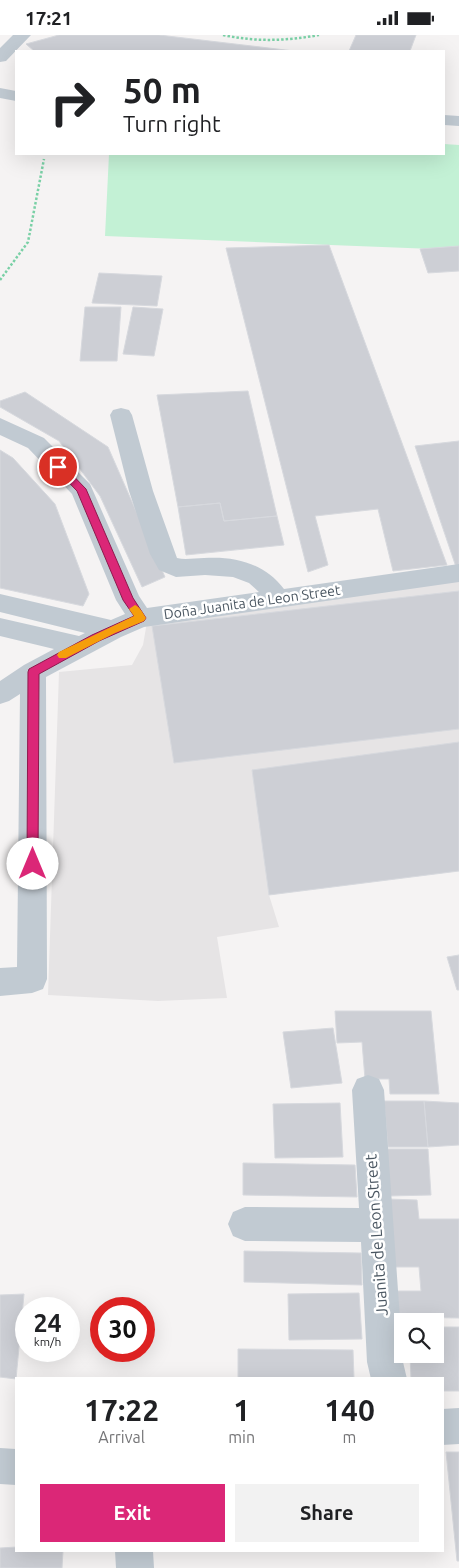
<!DOCTYPE html>
<html lang="en">
<head>
<meta charset="utf-8">
<style>
	:root { --surface:#fff; --page:#f2f2f2; --text:#202124; --muted:#757577; --accent:#db2777 }
	body { margin:0; font-family:Ubuntu,sans-serif; background:var(--page); color:var(--text); height:100vh; display:flex; flex-direction:column; font-size:19px; white-space:nowrap }
	* { box-sizing:border-box; margin:0 }
	p { font-size:16px; color:var(--muted) }
	.icon { flex:none; width:28px; height:28px; fill:none; stroke:currentColor; stroke-width:2; stroke-linecap:round; stroke-linejoin:round }
	.map { position:relative; flex:1; overflow:hidden }
	.drawer { position:absolute; left:15px; top:1342px; width:429px; height:175px; display:flex; flex-direction:column; background:var(--surface); border-radius:0px; box-shadow:0 5px 20px #0002 }
	.drawer>* { flex:none }
	.hud { position:absolute; left:15px; top:15px; width:430px; height:105px; border-radius:0px; box-shadow:0 5px 20px #0002; background:#fff; color:var(--text); overflow:hidden }
	.controls { position:absolute; left:394px; top:1278px; display:grid; gap:10px }
	.controls a { display:grid; place-items:center; width:50px; height:50px; border-radius:0px; background:var(--surface); box-shadow:0 5px 20px #0002; font-size:25px }
	.speed { position:absolute; left:15px; top:1262px; display:flex; gap:10px; font-size:25px; font-weight:700; text-align:center }
	.speed>* { display:grid; place-content:center; width:65px; height:65px; border-radius:50%; background:var(--surface); box-shadow:0 5px 20px #0002; line-height:1 }
	.speed small { font-size:12px; font-weight:400 }
	.speed .limit { border:8px solid #d22; background:#fff; color:#111 }
	.pin { position:absolute; display:grid; place-items:center; width:42px; height:42px; color:#fff; margin:-21px; border:2px solid #fff; border-radius:50%; box-shadow:0 1px 5px #0007 }
	.me { position:absolute; width:55px; margin:-28px; rotate:0deg; stroke-linejoin:round; filter:drop-shadow(0 0 4px #0008) }
	.turn { display:flex; align-items:center; gap:18px; height:105px; padding:0 25px; font-size:22px }
	.turn .icon { width:65px; height:65px; stroke-width:2.5 }
	.turn b { display:block; font-size:35px; line-height:42px }
	.eta { display:flex; justify-content:space-evenly; align-items:center; height:85px; text-align:center }
	.eta b { font-size:30px; font-weight:600; line-height:35px }
	.cta { display:flex; gap:10px; margin-top:auto; padding:10px 25px }
	.cta a { flex:1; height:58px; border-radius:0px; background:var(--accent); color:#fff; font-size:20px; font-weight:600; line-height:58px; text-align:center }
	.cta a+a { background:var(--page); color:var(--text) }
	.status { display:flex; justify-content:space-between; align-items:center; height:35px; padding:0 25px; background:var(--surface); direction:ltr }
	.status svg { height:14px; fill:currentColor }
	.map>svg:first-child { display:block }
	.education { fill:#e6e4e5 }
	.green { fill:#c3f1d5 }
	.building { fill:#cdcfd5; stroke:#d7d9de }
	.lines { fill:none; stroke-linecap:round; stroke-linejoin:round }
	.path { stroke:#7ad0a6; stroke-width:2.5; stroke-dasharray:2.5 2; stroke-linecap:butt }
	.minor { fill:#c1cad2; fill-rule:evenodd }
	.route { fill:#db2777; stroke:#8e194d }
	.slow { fill:#f59e0b }
	.labels { text-anchor:middle; dominant-baseline:central; stroke-width:5; stroke-linejoin:round; paint-order:stroke }
	.street-label { font-size:14px; fill:#4a5661; stroke:#fff }
	.near-street-label { font-size:16px; fill:#4a5661; stroke:#fff }
</style>
</head>
<body>
<div class="status"><b>17:21</b><svg viewBox="0 0 49 12"><path d="M0 12V9h3v3zM5 12V6h3v6zM10 12V3h3v9zM15 12V0h3v12zM26 1h20v11H26zM47 4h2v5h-2z"/></svg></div>
<div class="map">
<svg width="459" height="1533" viewBox="0 0 459 1533">
	<rect width="100%" height="100%" fill="#f5f3f3"/>
	<path class="education" d="M 459,546 L 459,836 L 269,860 L 279,892 L 217,902 L 227,963 L 158,966 L 48,960 L 59,637 L 132,630 L 143,610 L 147,587 Z"/>
	<path class="green" d="M 444,109 L 459,110 L 459,215 L 105,201 L 109,119 L 444,119 Z"/>
	<path class="building" d="M 59,0 L 159,0 L 294,16 L 34,16 L 26,9 Z
		M 356,0 L 416,0 L 410,16 L 349,16 Z
		M 329,210 L 447,530 L 393,536 L 378,474 L 315,481 L 328,530 L 308,537 L 226,213 Z
		M 459,211 L 459,236 L 428,238 L 420,214 Z
		M 99,238 L 162,241 L 157,271 L 92,268 Z
		M 85,272 L 121,272 L 117,326 L 80,326 Z
		M 133,272 L 163,274 L 154,321 L 123,319 Z
		M 248,356 L 277,481 L 224,486 L 220,468 L 178,472 L 157,360 Z
		M 25,357 L 108,412 L 165,542 L 142,552 L 100,461 L 59,406 L 0,372 L 0,366 Z
		M 459,406 L 459,532 L 456,532 L 415,411 Z
		M 0,415 L 13,423 L 55,469 L 89,559 L 83,571 L 0,553 Z
		M 220,468 L 224,486 L 277,481 L 284,510 L 186,520 L 178,472 Z
		M 459,556 L 459,694 L 174,728 L 152,591 Z
		M 459,707 L 459,836 L 269,860 L 252,735 Z
		M 459,920 L 459,955 L 457,955 L 447,922 Z
		M 335,976 L 431,976 L 439,1059 L 390,1059 L 389,1044 L 365,1044 L 362,1007 L 337,1008 Z
		M 333,993 L 342,1048 L 291,1053 L 283,997 Z
		M 384,1066 L 424,1066 L 428,1112 L 388,1112 Z
		M 424,1066 L 459,1068 L 459,1110 L 428,1112 Z
		M 340,1068 L 343,1122 L 275,1123 L 273,1069 Z
		M 385,1114 L 428,1114 L 431,1160 L 388,1161 Z
		M 243,1128 L 355,1130 L 357,1162 L 243,1160 Z
		M 387,1164 L 417,1165 L 419,1184 L 459,1184 L 459,1283 L 395,1282 L 394,1256 L 421,1256 L 419,1232 L 392,1232 Z
		M 244,1216 L 361,1218 L 362,1250 L 244,1247 Z
		M 359,1258 L 362,1304 L 289,1305 L 288,1259 Z
		M 24,1259 L 16,1344 L 0,1342 L 0,1260 Z
		M 435,1292 L 459,1292 L 459,1356 L 442,1356 L 442,1344 L 411,1344 L 410,1319 L 435,1319 Z
		M 238,1314 L 353,1315 L 354,1344 L 238,1344 Z
		M 446,1417 L 459,1417 L 459,1526 L 457,1526 Z
		M 16,1512 L 16,1516 L 63,1516 L 62,1533 L 0,1533 L 0,1513 Z"/>
	<g class="lines">
		<path class="path" d="M 223,0 C 256,7 286,6 319,0
			M 0,245 L 28,207 L 44,124"/>
		<path class="minor" d="M 13,0 L 31,0 L 6,26 L 0,27 L 0,13 Z
			M 0,53 L 16,56 L 16,66 L 0,63 Z
			M 444,80 L 459,81 L 459,91 L 444,90 Z
			M 121,373 L 129,375 L 132,380 L 153,456 L 177,523 C 185,525 195,523 204,523 C 235,521 264,528 284,554 L 459,529 L 459,547 L 144,592 L 121,602 L 46,642 L 47,944 L 43,954 L 32,958 L 0,961 L 0,933 L 17,932 L 20,659 L 9,666 L 0,669 L 0,646 L 24,630 L 54,614 L 0,601 L 0,583 L 79,601 L 85,598 L 0,577 L 0,559 L 111,585 L 125,579 L 116,565 L 72,459 L 28,413 L 0,400 L 0,383 L 44,403 L 90,449 L 139,561 L 147,573 L 259,557 L 249,548 L 233,542 L 205,540 L 176,542 L 159,535 L 150,519 L 129,456 L 110,380 L 113,375 Z
			M 368,1040 L 379,1044 L 384,1055 L 403,1327 L 407,1344 L 371,1344 L 367,1327 L 361,1207 L 245,1206 L 233,1201 L 228,1189 L 233,1177 L 245,1172 L 359,1173 L 352,1055 L 357,1044 Z
			M 459,1373 L 459,1409 L 442,1410 L 442,1374 Z
			M 0,1413 L 16,1414 L 16,1450 L 0,1449 Z
			M 115,1516 L 153,1516 L 154,1533 L 116,1533 Z"/>
	</g>
	<path class="route" d="M 58,428 L 62,429 L 86,454 L 133,563 L 146,583 L 144,586 L 99,606 L 39,639 L 38,829 L 37,832 L 28,832 L 27,829 L 28,637 L 29,634 L 92,600 L 134,581 L 123,565 L 77,456 L 54,432 Z"/>
	<path class="slow" d="M 135,570 C 140,572 143,578 146,583 L 144,586 L 115,598 L 66,623 L 59,623 L 57,620 L 59,617 L 134,581 L 129,574 Z"/>
	<g class="labels">
		<g class="street-label">
			<text transform="translate(252 567) rotate(-8)">Doña Juanita de Leon Street</text>
		</g>
		<g class="near-street-label">
			<text transform="translate(376 1200) rotate(-94)">Juanita de Leon Street</text>
		</g>
	</g>
</svg>
<div class="controls">
<a><svg class="icon" aria-label="search" viewBox="0 0 24 24"><circle cx="10" cy="10" r="6"/><path d="M15 15l6 6"/></svg></a>
</div>
<div class="speed"><div>24<small>km/h</small></div><div class="limit">30</div></div>
<div class="pin" style="left:58px;top:432px;background:#d93025"><svg class="icon" aria-label="arrive" viewBox="0 0 24 24"><path d="M6 21V4h12l-3 4 3 4H6"/></svg></div>
<svg class="me" style="left:33px;top:829px" viewBox="-20 -20 40 40"><circle r="19" fill="#fff"/><path d="M0-13L10 11 0 6-10 11z" fill="#db2777"/></svg>
<div class="hud">
<div class="turn"><svg class="icon" aria-label="right" viewBox="0 0 24 24"><path d="M7 20v-9h11M14 6l5 5-5 5"/></svg><div><b>50 m</b>Turn right</div></div>
</div>
<section class="drawer">
<div class="eta">
<div><b>17:22</b><p>Arrival</p></div>
<div><b>1</b><p>min</p></div>
<div><b>140</b><p>m</p></div>
</div>
<div class="cta"><a>Exit</a><a>Share</a></div>
</section>
</div>
</body>
</html>
